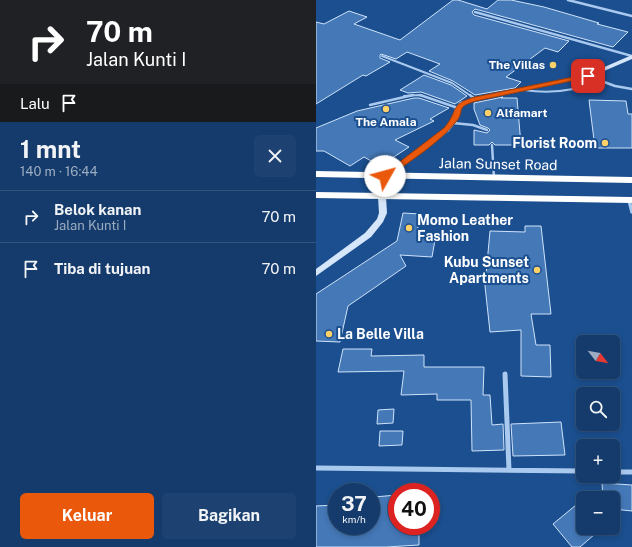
<!DOCTYPE html>
<html lang="id">
<head>
<meta charset="utf-8">
<style>
	:root { --surface:#143b6b; --page:#1d4271; --text:#f1f3f6; --muted:#9dadc1; --line:#33557e; --accent:#ea580c }
	body { margin:0; font-family:"Public Sans",sans-serif; background:var(--page); color:var(--text); height:100vh; display:flex; flex-direction:column; font-size:15px; white-space:nowrap }
	* { box-sizing:border-box; margin:0 }
	p { font-size:13px; color:var(--muted) }
	.icon { flex:none; width:22px; height:22px; fill:none; stroke:currentColor; stroke-width:2; stroke-linecap:round; stroke-linejoin:round }
	.map { position:relative; flex:1; overflow:hidden }
	.panel { display:flex; flex-direction:column; background:var(--surface); width:316px }
	.panel>* { flex:none }
	.guide { background:#202124; color:#fff; overflow:hidden }
	.needle { width:26px; rotate:121deg }
	.buttons { position:absolute; left:260px; top:335px; display:grid; gap:8px }
	.buttons a { display:grid; place-items:center; width:44px; height:44px; border-radius:6px; background:var(--surface); box-shadow:0 2px 6px #0003,0 0 0 1px var(--line); font-size:20px }
	.speed { position:absolute; left:12px; top:483px; display:flex; gap:8px; font-size:20px; font-weight:700; text-align:center }
	.speed>* { display:grid; place-content:center; width:52px; height:52px; border-radius:50%; background:var(--surface); box-shadow:0 2px 6px #0003,0 0 0 1px var(--line); line-height:1 }
	.speed small { font-size:10px; font-weight:400 }
	.speed .limit { border:6px solid #d22; background:#fff; color:#111 }
	.pin { position:absolute; display:grid; place-items:center; width:34px; height:34px; color:#fff; margin:-17px; border-radius:8px; box-shadow:0 2px 6px #0006 }
	.me { position:absolute; width:44px; margin:-22px; rotate:52deg; stroke-linejoin:round; filter:drop-shadow(0 0 3px #0008) }
	.turn { display:flex; align-items:center; gap:14px; height:84px; padding:0 20px; font-size:18px }
	.turn .icon { width:52px; height:52px; stroke-width:2.5 }
	.turn b { display:block; font-size:28px; line-height:34px }
	.then { display:flex; align-items:center; height:38px; padding:0 20px; background:#0003; gap:8px; font-size:15px }
	.round { display:grid; place-items:center; flex:none; width:42px; height:42px; border-radius:6px; background:var(--page) }
	.overview { display:flex; align-items:center; justify-content:space-between; height:68px; padding:0 20px }
	h1 { font-size:24px; font-weight:700; line-height:30px }
	.action { display:flex; gap:8px; margin-top:auto; padding:8px 20px }
	.action a { flex:1; height:46px; border-radius:6px; background:var(--accent); color:#fff; font-size:16px; font-weight:700; line-height:46px; text-align:center }
	.action a+a { background:var(--page); color:var(--text) }
	ul { padding:0; list-style:none }
	li { display:flex; align-items:center; gap:12px; height:52px; padding:0 20px; border-top:1px solid var(--line) }
	li div { flex:1 }
	li b { display:block; font-size:15px }
	li em { font-style:normal }
	main { display:flex; flex:1; min-height:0 }
	.map>svg:first-child { display:block }
	.building { fill:#4478b7; stroke:#cfe3fa }
	.lines { fill:none; stroke-linecap:round; stroke-linejoin:round }
	.lane-far1 { stroke:#a9c9ee; stroke-width:2 }
	.lane { stroke:#a9c9ee; stroke-width:2.5 }
	.street-far2 { stroke:#a9c9ee; stroke-width:2.5 }
	.street-far1 { stroke:#a9c9ee; stroke-width:3.5 }
	.street { stroke:#a9c9ee; stroke-width:5 }
	.secondary { fill:#d6e6fa; fill-rule:evenodd }
	.highway { fill:#fff; fill-rule:evenodd }
	.route { fill:#ea580c; stroke:#983908 }
	.poi-dot { fill:#ffd166; stroke:#1b4f8f; stroke-width:1.5 }
	.labels { text-anchor:middle; dominant-baseline:central; stroke-width:4; stroke-linejoin:round; paint-order:stroke }
	.far-poi-label { font-size:12px; font-weight:bold; fill:#fff; stroke:#1b4f8f; text-anchor:end }
	.poi-label { font-size:14px; font-weight:bold; fill:#fff; stroke:#1b4f8f; text-anchor:end }
	.street-label { font-size:14px; fill:#fff; stroke:#1b4f8f }
</style>
</head>
<body>
<main>
<section class="panel">
<div class="guide">
<div class="turn"><svg class="icon" aria-label="right" viewBox="0 0 24 24"><path d="M7 20v-9h11M14 6l5 5-5 5"/></svg><div><b>70 m</b>Jalan Kunti I</div></div>
<div class="then">Lalu<svg class="icon" aria-label="arrive" viewBox="0 0 24 24"><path d="M6 21V4h12l-3 4 3 4H6"/></svg></div>
</div>
<div class="overview"><div><h1>1 mnt</h1><p>140 m · 16:44</p></div><a class="round"><svg class="icon" aria-label="close" viewBox="0 0 24 24"><path d="M6 6l12 12M18 6L6 18"/></svg></a></div>
<ul>
<li><svg class="icon" aria-label="right" viewBox="0 0 24 24"><path d="M7 20v-9h11M14 6l5 5-5 5"/></svg><div><b>Belok kanan</b><p>Jalan Kunti I</p></div><em>70 m</em></li>
<li><svg class="icon" aria-label="arrive" viewBox="0 0 24 24"><path d="M6 21V4h12l-3 4 3 4H6"/></svg><div><b>Tiba di tujuan</b></div><em>70 m</em></li>
</ul>
<div class="action"><a>Keluar</a><a>Bagikan</a></div>
</section>
<div class="map">
<svg width="316" height="547" viewBox="0 0 316 547">
	<rect width="100%" height="100%" fill="#1b4f8f"/>
	<path class="building" d="M 137,0 L 142,0 L 171,9 L 182,0 L 195,0 L 228,7 L 283,23 L 281,24 L 312,32 L 297,47 L 159,9 L 156,12 L 158,15 L 253,41 L 242,52 L 229,48 L 190,77 L 205,82 L 199,88 L 159,95 L 137,81 L 113,71 L 124,64 L 91,52 L 80,59 L 65,54 L 64,55 L 64,58 L 74,62 L 50,76 L 47,75 L 0,104 L 0,22 L 8,24 L 33,11 L 51,17 L 38,24 L 84,40 Z
		M 108,75 L 135,85 L 151,96 L 139,104 L 105,92 L 92,93 L 84,90 Z
		M 187,97 L 185,98 L 201,98 L 205,145 L 179,145 L 176,142 L 173,145 L 158,145 L 158,130 L 171,133 L 174,130 L 172,128 L 164,125 L 158,109 L 158,103 Z
		M 98,98 L 103,98 L 133,108 L 114,119 L 118,121 L 79,140 L 93,147 L 64,166 L 48,157 L 34,166 L 8,151 L 0,151 L 0,128 L 41,111 Z
		M 273,100 L 310,101 L 312,114 L 316,114 L 316,148 L 279,148 Z
		M 87,213 L 104,214 L 101,234 L 120,234 L 116,257 L 84,255 L 90,266 L 32,306 L 24,342 L 0,341 L 0,294 L 81,241 Z
		M 209,226 L 225,226 L 235,314 L 215,314 L 220,345 L 234,345 L 235,377 L 205,376 L 205,330 L 174,332 L 169,286 L 174,231 L 209,232 Z
		M 27,349 L 56,349 L 55,356 L 108,355 L 108,367 L 168,367 L 167,395 L 174,395 L 176,425 L 187,424 L 188,450 L 156,451 L 155,400 L 121,400 L 121,394 L 85,395 L 88,371 L 22,372 Z
		M 78,409 L 77,423 L 61,424 L 62,410 Z
		M 245,422 L 249,455 L 197,456 L 195,424 Z
		M 64,431 L 87,431 L 86,445 L 63,446 Z
		M 286,483 L 316,485 L 316,511 L 297,509 L 297,498 L 287,498 Z
		M 81,495 L 81,526 L 103,526 L 103,545 L 70,547 L 0,547 L 0,506 L 21,505 L 21,526 L 56,526 L 58,497 Z
		M 260,505 L 267,514 L 267,528 L 286,528 L 264,547 L 256,547 L 237,524 Z"/>
	<g class="lines">
		<path class="lane-far1" d="M 66,56 L 136,83 L 155,96
			M 208,90 C 234,94 259,91 284,81
			M 88,96 L 103,95 L 107,96"/>
		<path class="lane" d="M 104,95 L 142,108
			M 154,95 L 159,99
			M 54,105 L 97,95
			M 137,123 L 157,125 L 171,130
			M 176,145 L 178,178"/>
		<path class="street-far2" d="M 252,0 L 316,16
			M 159,12 L 316,56
			M 272,76 L 299,86 L 316,89"/>
		<path class="street-far1" d="M 313,200 L 316,212"/>
		<path class="street" d="M 189,374 L 193,470
			M 0,468 L 267,471
			M 297,472 L 316,472"/>
		<path class="secondary" d="M 316,55 L 316,59 L 274,77 L 160,101 L 148,104 L 145,108 L 142,119 L 133,131 L 72,177 L 70,197 L 71,213 L 67,222 L 55,237 L 0,276 L 0,269 L 49,233 L 61,219 L 63,213 L 62,197 L 67,175 L 129,129 L 136,119 L 139,108 L 144,102 L 159,97 L 270,75 Z"/>
		<path class="highway" d="M 0,171 L 316,177 L 316,183 L 0,177 Z
			M 0,192 L 316,197 L 316,203 L 0,198 Z"/>
	</g>
	<path class="route" d="M 272,74 L 275,76 L 274,77 L 160,101 C 137,108 151,110 139,123 C 123,143 93,162 72,177 L 69,178 L 65,176 L 128,128 C 143,111 133,104 159,97 Z"/>
	<g class="poi-dot">
		<circle cx="237" cy="65" r="4"/>
		<circle cx="70" cy="109" r="4"/>
		<circle cx="172" cy="113" r="4"/>
		<circle cx="289" cy="143" r="4"/>
		<circle cx="93" cy="228" r="4"/>
		<circle cx="221" cy="270" r="4"/>
		<circle cx="13" cy="334" r="4"/>
	</g>
	<g class="labels">
		<g class="far-poi-label">
			<text x="229" y="65">The Villas</text>
			<text x="180" y="113" text-anchor="start">Alfamart</text>
			<text x="70" y="122" text-anchor="middle">The Amala</text>
		</g>
		<g class="poi-label">
			<text x="281" y="143">Florist Room</text>
			<text x="101" y="220" text-anchor="start">Momo Leather<tspan x="101" dy="16">Fashion</tspan></text>
			<text x="213" y="262">Kubu Sunset<tspan x="213" dy="16">Apartments</tspan></text>
			<text x="21" y="334" text-anchor="start">La Belle Villa</text>
		</g>
		<g class="street-label">
			<text transform="translate(182 164) rotate(1)">Jalan Sunset Road</text>
		</g>
	</g>
</svg>
<div class="buttons">
<a><svg class="needle" viewBox="-14 -14 28 28"><path d="M0-13l5 13h-10z" fill="#e53935"/><path d="M0 13l5-13h-10z" fill="#9dadc1"/></svg></a>
<a><svg class="icon" aria-label="search" viewBox="0 0 24 24"><circle cx="10" cy="10" r="6"/><path d="M15 15l6 6"/></svg></a>
<a>+</a>
<a>−</a>
</div>
<div class="speed"><div>37<small>km/h</small></div><div class="limit">40</div></div>
<div class="pin" style="left:272px;top:76px;background:#d93025"><svg class="icon" aria-label="arrive" viewBox="0 0 24 24"><path d="M6 21V4h12l-3 4 3 4H6"/></svg></div>
<svg class="me" style="left:69px;top:176px" viewBox="-20 -20 40 40"><circle r="19" fill="#fff"/><path d="M0-13L10 11 0 6-10 11z" fill="#ea580c"/></svg>
</div>
</main>
</body>
</html>
